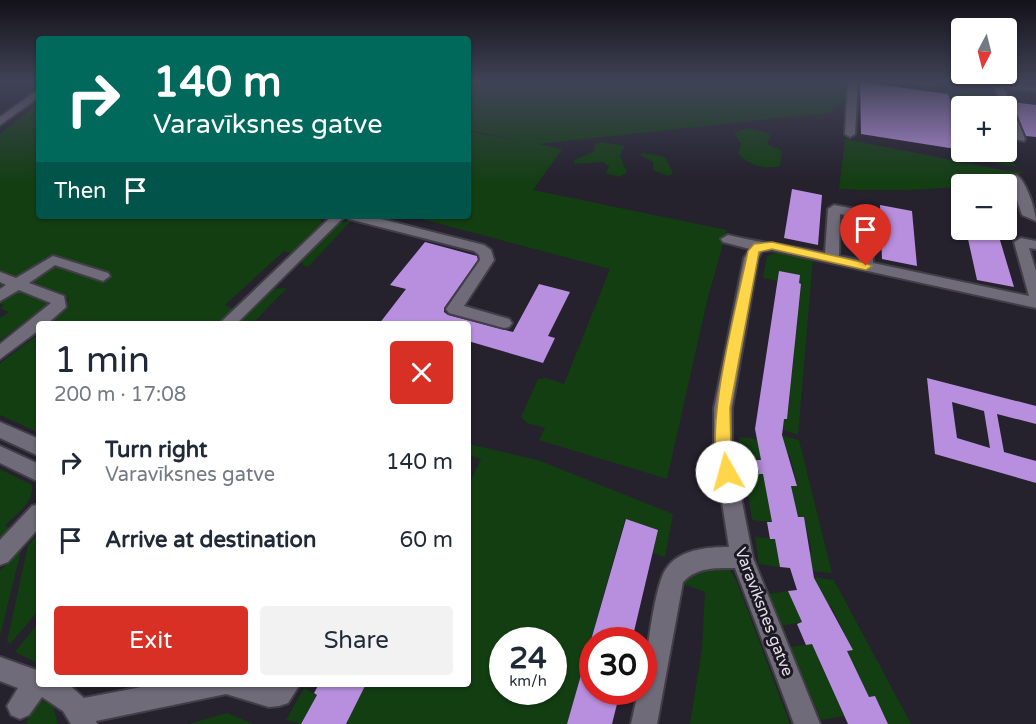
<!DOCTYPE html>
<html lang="en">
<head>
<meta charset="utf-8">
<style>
	:root { --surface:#fff; --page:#f2f2f3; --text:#1f2937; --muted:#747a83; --accent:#d93025 }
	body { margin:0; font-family:"Varela Round",sans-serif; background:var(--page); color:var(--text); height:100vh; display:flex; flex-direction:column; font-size:22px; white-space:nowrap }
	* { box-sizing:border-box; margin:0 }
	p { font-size:20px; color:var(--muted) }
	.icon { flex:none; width:33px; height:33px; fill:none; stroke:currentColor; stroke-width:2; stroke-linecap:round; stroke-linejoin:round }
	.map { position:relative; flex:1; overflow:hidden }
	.drawer { position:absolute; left:36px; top:321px; width:435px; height:366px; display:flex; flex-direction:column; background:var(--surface); border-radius:6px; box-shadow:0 2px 4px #0004 }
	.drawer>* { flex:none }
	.guide { position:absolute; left:36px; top:36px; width:435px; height:183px; border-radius:6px; box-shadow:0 2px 4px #0004; background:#00695c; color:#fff; overflow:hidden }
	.needle { width:39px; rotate:187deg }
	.fabs { position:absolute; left:951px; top:18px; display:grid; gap:12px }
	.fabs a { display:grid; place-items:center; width:66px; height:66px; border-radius:6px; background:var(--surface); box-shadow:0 2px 4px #0004; font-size:30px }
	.speed { position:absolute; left:489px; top:627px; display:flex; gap:12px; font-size:30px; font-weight:700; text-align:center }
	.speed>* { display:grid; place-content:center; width:78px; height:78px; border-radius:50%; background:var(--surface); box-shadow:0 2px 4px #0004; line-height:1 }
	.speed small { font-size:15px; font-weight:400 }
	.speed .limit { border:9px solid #d22; background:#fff; color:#111 }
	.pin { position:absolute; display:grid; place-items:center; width:51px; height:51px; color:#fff; margin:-62px -26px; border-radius:50% 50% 50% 0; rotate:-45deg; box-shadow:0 0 6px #0007 }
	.pin .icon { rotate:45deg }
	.me { position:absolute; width:66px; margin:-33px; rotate:353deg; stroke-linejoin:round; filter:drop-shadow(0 0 4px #0008) }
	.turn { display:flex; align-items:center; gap:21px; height:126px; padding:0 18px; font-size:27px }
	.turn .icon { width:78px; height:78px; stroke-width:2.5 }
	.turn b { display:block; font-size:42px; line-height:51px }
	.then { display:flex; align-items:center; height:57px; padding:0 18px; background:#0003; gap:12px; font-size:22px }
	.round { display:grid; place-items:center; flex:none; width:63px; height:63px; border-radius:6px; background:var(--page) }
	.overview { display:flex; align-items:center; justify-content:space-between; height:102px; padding:0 18px }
	h1 { font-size:36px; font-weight:600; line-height:45px }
	.primary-button { display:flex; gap:12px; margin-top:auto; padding:12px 18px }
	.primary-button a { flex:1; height:69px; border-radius:6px; background:var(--accent); color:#fff; font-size:24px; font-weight:600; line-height:69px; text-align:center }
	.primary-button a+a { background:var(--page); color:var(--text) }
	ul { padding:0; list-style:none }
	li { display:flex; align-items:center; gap:18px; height:78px; padding:0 18px }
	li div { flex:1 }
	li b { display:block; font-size:22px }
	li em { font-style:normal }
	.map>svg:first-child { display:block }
	.green { fill:#133e12; fill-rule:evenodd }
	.building { fill:#b88fde; fill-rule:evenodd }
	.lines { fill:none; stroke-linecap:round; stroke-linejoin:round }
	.minor-casing { stroke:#423e47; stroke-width:4 }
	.minor { fill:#706b79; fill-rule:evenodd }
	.route { fill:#ffd54a; stroke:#a68a30; stroke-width:1.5 }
	.labels { text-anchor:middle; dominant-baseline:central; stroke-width:6; stroke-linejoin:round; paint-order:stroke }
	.street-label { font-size:16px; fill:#e2dfe7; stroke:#1c1823 }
</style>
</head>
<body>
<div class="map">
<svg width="1036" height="724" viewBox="0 0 1036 724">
	<rect width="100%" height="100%" fill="#25212d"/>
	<path class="green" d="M 468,81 L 847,81 L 845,100 L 828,113 L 538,144 L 562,149 L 533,190 L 727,230 L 707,301 L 667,479 L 539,440 L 545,428 L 527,423 L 521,417 L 538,379 L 546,378 L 564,384 L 610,269 L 410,216 L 468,216 L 468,136 L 471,132 L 525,142 L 468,130 Z
		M 958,89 L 986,92 L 992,106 L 964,106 Z
		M 39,103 L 39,216 L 319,216 L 322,223 L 291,253 L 284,251 L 225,305 L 233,309 L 216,324 L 46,324 L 63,311 L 69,299 L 32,283 L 22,290 L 49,301 L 50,305 L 37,322 L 29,319 L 0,340 L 0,318 L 9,312 L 0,308 L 4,305 L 0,304 L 0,134 Z
		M 748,128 L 770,134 L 767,144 L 782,151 L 780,166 C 765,170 749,165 738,154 L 741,144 L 734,133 Z
		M 845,139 L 1008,171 L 1024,172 C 979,191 890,192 839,189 Z
		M 601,142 L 625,146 L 620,155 L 627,173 L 619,177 L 606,173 L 609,166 L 603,162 L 575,164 L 573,161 L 594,151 L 595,144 Z
		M 1007,143 L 1016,167 L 984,161 L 980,152 L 1006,152 Z
		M 643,153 L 665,157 L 673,173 L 668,176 L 653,170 L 653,162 L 640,155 Z
		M 352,220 L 308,267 L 303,265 L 301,260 L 340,223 Z
		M 779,252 L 813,259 L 798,435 L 781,429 L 782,418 L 787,419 L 790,396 L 785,394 L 792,374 L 794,354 L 789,352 L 796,335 L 798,317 L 793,316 L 800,300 L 801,284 L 797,283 L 798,275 L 779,271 L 777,281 L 763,278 L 767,256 Z
		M 287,288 L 252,324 L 237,324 L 272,289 Z
		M 39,334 L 39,433 L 0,415 L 0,363 Z
		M 781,435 L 799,440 L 832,573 L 813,571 L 806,552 L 812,552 L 804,517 L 798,517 L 791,485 L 797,485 L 790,456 L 785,455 Z
		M 739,437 L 757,439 L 761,460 L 742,458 Z
		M 468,444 L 538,460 L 673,514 L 665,557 L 653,553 L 658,530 L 625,519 L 567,724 L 346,724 L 366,684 L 468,684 L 468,486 L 481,459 L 468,455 ZM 502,640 L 554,640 L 554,692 L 502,692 Z
		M 0,469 L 32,485 C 34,503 16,514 5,526 L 10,528 L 0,539 Z
		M 745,472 L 763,474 L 772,522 L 752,520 Z
		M 39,533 L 39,610 L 10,644 L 7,642 L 28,545 Z
		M 755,537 L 775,539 L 780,567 L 759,564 Z
		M 22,547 L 0,636 L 0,571 Z
		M 716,568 L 730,570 L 737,582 L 790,724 L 690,724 L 702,648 L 705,592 L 683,584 L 701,570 Z
		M 812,577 L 834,580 L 911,724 L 888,724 L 875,696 L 869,697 L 847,651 L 852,649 L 831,606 L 825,607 Z
		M 788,591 L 802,622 L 781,626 L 768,594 Z
		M 39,622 L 39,664 L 15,652 Z
		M 812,644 L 844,716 L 821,720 L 790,647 Z
		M 304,688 L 317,695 L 301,724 L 286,720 Z
		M 36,698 L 53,706 L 58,724 L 26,724 Z
		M 227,713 L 253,724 L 189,724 Z"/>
	<path class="building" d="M 860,82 L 948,94 L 962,141 L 962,150 L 861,134 Z
		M 1012,102 L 1036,105 L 1036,137 L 1026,136 Z
		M 792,189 L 822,195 L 818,245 L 784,238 Z
		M 880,205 L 912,211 L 917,266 L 882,259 Z
		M 966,230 L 997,230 L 1014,287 L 977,280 Z
		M 425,242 L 477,256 L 478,260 L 444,308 L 444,312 L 448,315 L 513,332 L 539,284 L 570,292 L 548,336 L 555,338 L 543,363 L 468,341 L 468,324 L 379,324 L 406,289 L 390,285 Z
		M 779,271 L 800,275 L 799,283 L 801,284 L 787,419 L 784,419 L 782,435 L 797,486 L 791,486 L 798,517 L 804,517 L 814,578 L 853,650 L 847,651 L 869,697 L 875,696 L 888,724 L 848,724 L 812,644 L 806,645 L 797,624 L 802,622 L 788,591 L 797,590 L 790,568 L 780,567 L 775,539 L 770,539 L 767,522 L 772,522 L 763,474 L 759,474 L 756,460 L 761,460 L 755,429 Z
		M 927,378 L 1036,406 L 1036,424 L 997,414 L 1004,452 L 1036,461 L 1036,483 L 935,454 ZM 952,402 L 984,411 L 990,448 L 957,438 Z
		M 626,519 L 658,530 L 632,640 L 591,640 Z
		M 589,647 L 592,648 L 592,692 L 620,692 L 612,724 L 567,724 Z
		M 319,684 L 366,684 L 346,724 L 301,724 L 317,695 L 314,693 Z"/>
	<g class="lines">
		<g class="minor-casing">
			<path id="minor" d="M 848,81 L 858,81 L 855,134 L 850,137 L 845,134 Z
				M 907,81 L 935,81 L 937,83 L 932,86 Z
				M 963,81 L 1036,85 L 1036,91 L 1004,88 L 1025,139 L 1024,141 L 1015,139 L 1006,118 L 1006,106 L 1002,106 L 994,86 Z
				M 39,89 L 39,97 L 0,125 L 0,117 Z
				M 1016,175 C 1026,179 1036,212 1036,221 L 1022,215 L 1010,179 Z
				M 834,205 L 871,212 L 872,215 L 873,263 L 1029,296 L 1014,242 L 1021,238 L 1036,241 L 1036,249 L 1029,248 L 1036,271 L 1036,308 L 772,250 L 762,251 L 758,258 L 732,408 L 732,451 L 753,558 L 820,724 L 794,724 L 735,568 C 715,568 697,567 683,582 L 657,724 L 631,724 L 638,692 L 644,692 C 644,670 654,585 666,569 C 679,549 708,547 729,547 L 714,451 L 714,408 L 744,258 L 750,249 L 723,242 L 721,239 L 728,235 C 760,243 793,246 825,253 L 828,209 ZM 840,214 L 860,218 L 859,260 L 839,256 Z
				M 332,216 L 345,216 L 236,324 L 219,324 Z
				M 348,216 L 369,216 L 484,245 L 491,250 L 494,260 L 464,306 L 509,319 L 512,323 L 509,327 L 504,328 L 449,313 L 446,309 L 480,260 L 479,255 L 474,251 L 349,219 Z
				M 53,256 L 108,273 L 110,276 L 103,281 L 55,265 L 29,283 L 64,296 L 66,307 L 47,324 L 39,324 L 39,330 L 0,359 L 0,344 L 51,303 L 19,290 L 0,301 L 0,289 L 6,285 L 0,282 L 0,272 L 16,278 Z
				M 0,422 L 39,439 L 39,456 L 0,438 Z
				M 0,446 L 39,464 L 39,482 L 0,463 Z
				M 39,504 L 39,528 L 8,562 L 0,565 L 0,540 L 32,506 Z
				M 0,657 L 39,671 L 39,684 L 68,684 L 84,698 L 157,684 L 300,684 L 288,703 L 279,706 L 269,707 L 226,694 L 96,721 L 97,724 L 71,724 L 63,711 L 42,697 L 29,715 L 20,719 L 11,715 L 7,706 L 18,688 L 0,681 Z"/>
		</g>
		<use href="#minor" class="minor"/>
	</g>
	<linearGradient id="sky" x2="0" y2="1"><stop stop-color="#141219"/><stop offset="0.45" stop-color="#404357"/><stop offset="1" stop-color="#404357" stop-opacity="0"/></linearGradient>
	<rect width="1036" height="182" fill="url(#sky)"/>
	<path class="route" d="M 772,242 L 866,263 L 872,266 L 866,270 L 772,249 L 759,252 L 730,408 L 731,451 L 735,472 L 732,477 L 727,479 L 721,477 C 701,434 738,301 748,251 L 754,244 Z"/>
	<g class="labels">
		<g class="street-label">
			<text transform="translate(764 612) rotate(69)">Varavīksnes gatve</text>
		</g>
	</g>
</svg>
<div class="fabs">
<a><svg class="needle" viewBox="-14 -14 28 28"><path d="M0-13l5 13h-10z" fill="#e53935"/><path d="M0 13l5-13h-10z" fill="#747a83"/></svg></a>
<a>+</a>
<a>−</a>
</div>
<div class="speed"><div>24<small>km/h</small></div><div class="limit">30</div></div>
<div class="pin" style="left:866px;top:266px;background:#d93025"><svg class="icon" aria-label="arrive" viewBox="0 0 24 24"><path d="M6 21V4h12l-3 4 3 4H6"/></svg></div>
<svg class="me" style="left:727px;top:472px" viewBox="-20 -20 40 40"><circle r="19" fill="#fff"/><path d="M0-13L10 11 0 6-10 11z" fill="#ffd54a"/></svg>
<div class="guide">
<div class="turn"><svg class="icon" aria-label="right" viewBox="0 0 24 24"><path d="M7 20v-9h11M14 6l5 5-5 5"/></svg><div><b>140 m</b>Varavīksnes gatve</div></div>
<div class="then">Then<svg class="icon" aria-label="arrive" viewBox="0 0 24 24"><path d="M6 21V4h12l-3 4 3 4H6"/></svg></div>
</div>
<section class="drawer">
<div class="overview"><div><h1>1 min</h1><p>200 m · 17:08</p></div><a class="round" style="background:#d93025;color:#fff"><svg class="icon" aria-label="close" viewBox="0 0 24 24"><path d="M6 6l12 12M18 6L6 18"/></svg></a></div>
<ul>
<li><svg class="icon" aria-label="right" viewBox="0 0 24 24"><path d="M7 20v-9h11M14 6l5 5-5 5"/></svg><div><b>Turn right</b><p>Varavīksnes gatve</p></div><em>140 m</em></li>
<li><svg class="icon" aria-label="arrive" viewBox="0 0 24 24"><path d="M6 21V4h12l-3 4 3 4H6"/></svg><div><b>Arrive at destination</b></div><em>60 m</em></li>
</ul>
<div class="primary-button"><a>Exit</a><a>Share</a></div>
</section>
</div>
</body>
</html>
